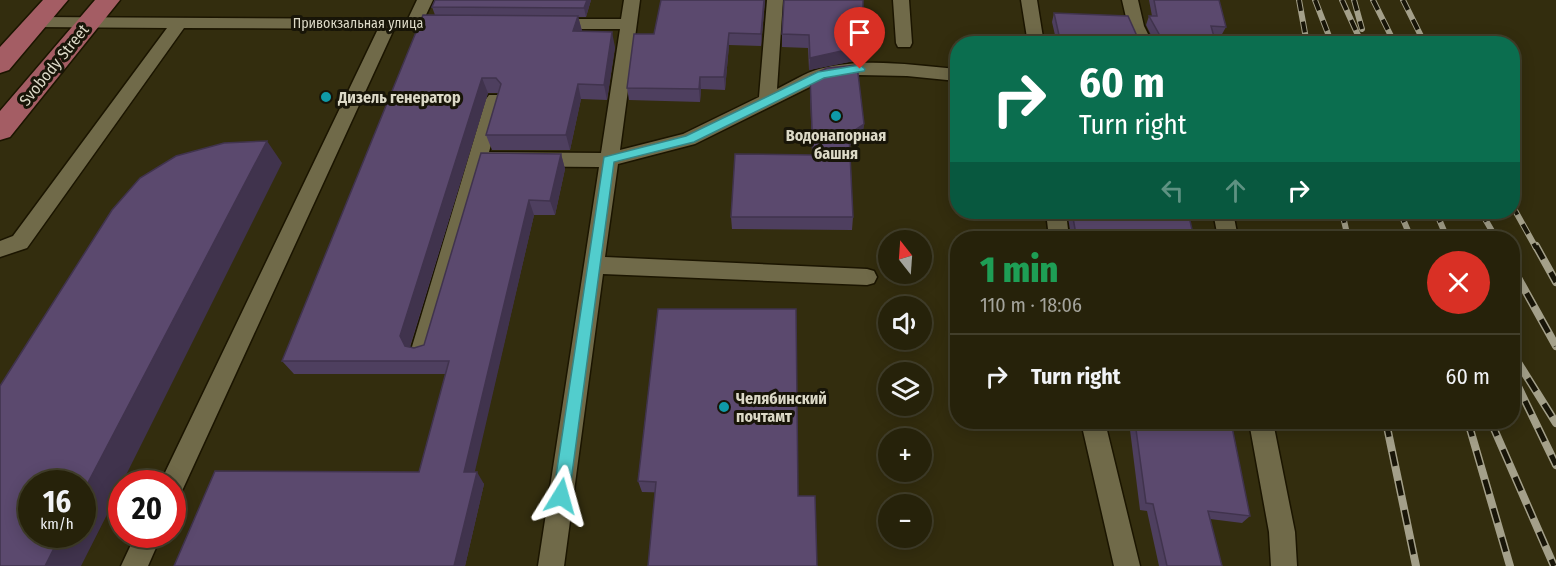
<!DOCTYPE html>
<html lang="en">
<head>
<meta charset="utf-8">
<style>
	:root { --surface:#26220a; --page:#322f18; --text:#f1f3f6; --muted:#a4a49c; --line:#423f2b }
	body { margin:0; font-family:"Fira Sans Condensed",sans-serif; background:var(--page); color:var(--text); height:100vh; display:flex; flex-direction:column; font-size:22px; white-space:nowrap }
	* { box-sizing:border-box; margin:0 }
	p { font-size:20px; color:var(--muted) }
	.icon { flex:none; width:33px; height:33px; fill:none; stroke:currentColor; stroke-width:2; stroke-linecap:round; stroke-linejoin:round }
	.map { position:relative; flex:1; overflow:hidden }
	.sheet { position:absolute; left:950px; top:231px; width:570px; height:198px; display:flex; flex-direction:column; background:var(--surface); border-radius:24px; box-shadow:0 3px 15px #0003,0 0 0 2px var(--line) }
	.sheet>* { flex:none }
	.guide { position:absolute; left:950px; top:36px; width:570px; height:183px; border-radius:24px; box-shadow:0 3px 15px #0003,0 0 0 2px var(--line); background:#0b6e4f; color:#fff; overflow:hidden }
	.needle { width:39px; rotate:343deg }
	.controls { position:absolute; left:878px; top:230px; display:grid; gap:12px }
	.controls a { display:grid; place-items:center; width:54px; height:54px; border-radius:50%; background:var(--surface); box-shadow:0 3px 15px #0003,0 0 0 2px var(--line); font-size:30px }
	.speed { position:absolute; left:18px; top:470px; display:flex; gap:12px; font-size:30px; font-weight:700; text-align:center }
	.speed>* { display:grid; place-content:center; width:78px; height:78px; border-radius:50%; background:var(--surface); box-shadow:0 3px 15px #0003,0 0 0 2px var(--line); line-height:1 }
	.speed small { font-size:15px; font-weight:400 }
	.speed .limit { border:9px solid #d22; background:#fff; color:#111 }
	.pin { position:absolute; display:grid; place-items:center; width:51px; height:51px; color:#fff; margin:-62px -26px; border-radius:50% 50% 50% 0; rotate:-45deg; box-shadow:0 0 6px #0007 }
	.pin .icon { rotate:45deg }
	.me { position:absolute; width:66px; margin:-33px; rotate:8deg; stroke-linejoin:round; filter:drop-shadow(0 0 4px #0008) }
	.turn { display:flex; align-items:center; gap:21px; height:126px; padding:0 30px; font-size:27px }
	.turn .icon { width:78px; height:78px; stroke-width:2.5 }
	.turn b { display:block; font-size:42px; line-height:51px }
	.lanes { display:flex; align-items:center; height:57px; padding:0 30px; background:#0003; justify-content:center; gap:30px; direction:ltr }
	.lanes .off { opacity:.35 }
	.round { display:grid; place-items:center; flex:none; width:63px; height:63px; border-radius:32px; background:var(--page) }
	.overview { display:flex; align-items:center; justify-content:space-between; height:102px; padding:0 30px }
	h1 { font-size:36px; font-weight:800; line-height:45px; color:#1e9e55 }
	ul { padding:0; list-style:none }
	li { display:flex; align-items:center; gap:18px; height:84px; padding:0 30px; border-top:2px solid var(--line) }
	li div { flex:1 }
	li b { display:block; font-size:22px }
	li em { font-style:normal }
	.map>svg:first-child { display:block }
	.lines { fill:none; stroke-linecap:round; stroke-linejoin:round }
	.lane-casing { stroke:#1b1500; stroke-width:3 }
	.primary-casing { stroke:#1b1500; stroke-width:3 }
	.lane { fill:#706a49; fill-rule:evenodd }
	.primary { fill:#a45d64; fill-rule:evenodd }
	.rail-far1-casing { stroke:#a4a08a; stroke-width:6 }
	.rail-casing { stroke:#a4a08a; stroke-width:8 }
	.rail-far1 { stroke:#181508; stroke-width:4; stroke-dasharray:11; stroke-linecap:butt }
	.rail { stroke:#181508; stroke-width:5; stroke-dasharray:15; stroke-linecap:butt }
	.wall { fill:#4e3f5f }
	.shaded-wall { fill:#40334d }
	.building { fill:#5b496e; stroke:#40334d; stroke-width:1.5 }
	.route { fill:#52cdcd; stroke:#358585; stroke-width:1.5 }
	.culture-dot { fill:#0f9aa8; stroke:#181508; stroke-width:2 }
	.labels { text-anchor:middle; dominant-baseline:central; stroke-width:6; stroke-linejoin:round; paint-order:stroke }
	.far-street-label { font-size:14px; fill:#dcd9c7; stroke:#181508 }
	.street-label { font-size:16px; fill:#dcd9c7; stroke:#181508 }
	.poi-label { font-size:16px; font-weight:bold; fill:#dcd9c7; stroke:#181508; text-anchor:start }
</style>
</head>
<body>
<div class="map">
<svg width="1556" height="566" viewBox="0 0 1556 566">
	<rect width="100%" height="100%" fill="#332d0e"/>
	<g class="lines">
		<g class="lane-casing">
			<path id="lane" d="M 417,0 L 433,0 L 424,19 L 447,19 L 455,24 L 447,29 L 394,29 L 181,493 L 172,496 L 172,483 L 160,483 L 378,29 L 184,28 L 27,248 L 0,257 L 0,241 L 13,236 L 167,28 L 37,27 L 29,22 L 37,17 L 408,19 Z
				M 624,0 L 640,0 L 620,150 L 683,134 L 759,97 L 767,0 L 783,0 L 777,89 C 791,82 805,73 819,69 C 863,57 912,65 957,69 L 957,81 L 907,76 L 860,75 L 826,79 L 695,144 L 618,164 L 605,257 L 867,269 L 874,271 L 877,277 L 874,283 L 867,285 L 603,274 L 564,566 L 538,566 L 599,167 L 485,166 L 433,350 L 430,357 L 422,359 L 414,357 L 411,350 L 486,99 L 489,95 L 501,95 L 504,99 L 489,152 L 601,153 L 620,29 L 553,29 L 545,24 L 553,19 L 621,19 Z
				M 893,0 L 909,0 L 912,43 L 910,47 L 898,47 L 896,43 Z
				M 1021,0 L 1037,0 L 1044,44 L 1028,44 Z
				M 1122,0 L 1138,0 L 1144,26 L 1153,44 L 1136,44 L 1128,26 Z
				M 1046,212 L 1066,212 L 1069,238 L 1049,238 Z
				M 1213,212 L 1233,212 L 1238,238 L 1218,238 Z
				M 1081,422 L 1105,422 L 1140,566 L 1114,566 Z
				M 1249,422 L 1273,422 L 1295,532 L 1297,566 L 1271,566 L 1269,532 Z
				M 136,534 L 162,534 L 148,566 L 121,566 Z"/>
		</g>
		<g class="primary-casing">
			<path id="primary" d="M 43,0 L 68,0 L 9,70 L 0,73 L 0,47 Z
				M 95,0 L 120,0 L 10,137 L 0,140 L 0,111 Z"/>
		</g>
		<use href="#lane" class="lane"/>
		<use href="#primary" class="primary"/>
		<g class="rail-far1-casing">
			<path id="rail-far1" d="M 1299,0 L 1307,44
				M 1315,0 L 1332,44
				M 1342,0 L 1362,44
				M 1354,0 L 1362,29
				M 1373,0 L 1395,44
				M 1403,0 L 1425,44
				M 1512,205 L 1536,248
				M 1342,212 L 1348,238
				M 1400,212 L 1411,238
				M 1436,212 L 1447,238
				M 1481,212 L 1496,238"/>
		</g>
		<g class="rail-casing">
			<path id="rail" d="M 1536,246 L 1556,282
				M 1512,267 L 1556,346
				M 1512,353 L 1556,423
				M 1512,374 L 1556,465
				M 1386,422 L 1416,566
				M 1468,422 L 1510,566
				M 1491,422 L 1554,566"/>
		</g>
		<use href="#rail-far1" class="rail-far1"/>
		<use href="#rail" class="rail"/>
	</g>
	<path class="wall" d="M 435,0 L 591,0 L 586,17 L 578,17 L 582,31 L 615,47 L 607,100 L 581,99 L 570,150 L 492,150 L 486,135 L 499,93 L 488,93 L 410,347 L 414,348 L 424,345 L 561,154 L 565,169 L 555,215 L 534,215 L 474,472 L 484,484 L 465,566 L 174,566 L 419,472 L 446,374 L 294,374 L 282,361 L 435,15 L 432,7 Z
		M 765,0 L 761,46 L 729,45 L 725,90 L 701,89 L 700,102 L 629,100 L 627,88 L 654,34 Z
		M 1149,0 L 1219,0 L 1226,27 L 1221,36 L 1213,35 L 1216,44 L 1057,44 L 1052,22 L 1054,13 L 1137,36 L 1152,37 L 1146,25 L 1149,16 L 1152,16 Z
		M 782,34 L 863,37 L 862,50 L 855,50 L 854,61 L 809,70 L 808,48 L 782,47 Z
		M 810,76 L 864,124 L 862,137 L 850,145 L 853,217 L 852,230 L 732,229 L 731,217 L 812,155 L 810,90 Z
		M 1067,212 L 1188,212 L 1194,238 L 1069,238 L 1071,235 Z
		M 658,309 L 798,496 L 642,492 L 638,481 Z
		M 1129,422 L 1231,422 L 1250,516 L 1242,523 L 1210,519 L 1222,566 L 1159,566 L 1147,511 L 1140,510 Z"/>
	<path class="shaded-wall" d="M 587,0 L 591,0 L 586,17 L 584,8 Z
		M 764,0 L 765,0 L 761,46 L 761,34 Z
		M 578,16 L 582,31 L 573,31 Z
		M 612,32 L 615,47 L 607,100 L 604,85 Z
		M 729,33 L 729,45 L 725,90 L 724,77 Z
		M 855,48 L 854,61 L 809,70 L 810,58 Z
		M 700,77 L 701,89 L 700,102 L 699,89 Z
		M 482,78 L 488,93 L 409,349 L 405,346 L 400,336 Z
		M 578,84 L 581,99 L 570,150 L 566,135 Z
		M 864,124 L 862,137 L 848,147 L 849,134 Z
		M 267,141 L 282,163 L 122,483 L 122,485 L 81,566 L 45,566 L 61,534 L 82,534 L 82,494 Z
		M 561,154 L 565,169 L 555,215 L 550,201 Z
		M 529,200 L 534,215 L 472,484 L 464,472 Z
		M 477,472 L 484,484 L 465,566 L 454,566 Z"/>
	<path class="building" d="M 435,0 L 587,0 L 584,8 L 432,7 Z
		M 661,0 L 764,0 L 761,34 L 729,33 L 724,77 L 700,77 L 699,89 L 627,88 L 634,34 L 654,34 Z
		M 784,0 L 863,0 L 863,37 L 854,37 L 855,48 L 810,58 L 809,35 L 782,34 Z
		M 1154,0 L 1219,0 L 1226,27 L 1211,26 L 1216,44 L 1061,44 L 1054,13 L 1128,16 L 1137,36 L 1157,38 L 1159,34 L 1149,16 L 1157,16 Z
		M 423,15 L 578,16 L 573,31 L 612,32 L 604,85 L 578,84 L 566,135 L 486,135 L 501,84 L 496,78 L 482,78 L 400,336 L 405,346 L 414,348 L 424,345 L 481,153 L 561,154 L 550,201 L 529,200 L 464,472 L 477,472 L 454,566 L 174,566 L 215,471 L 419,472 L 449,361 L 282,361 Z
		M 857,65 L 864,124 L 849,134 L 853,217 L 731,217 L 735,154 L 813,155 L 810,76 L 827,68 Z
		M 267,141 L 82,494 L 82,483 L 32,483 L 32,534 L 61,534 L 45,566 L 0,566 L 0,386 L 112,210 L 140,178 L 176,156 L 224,143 Z
		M 1072,212 L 1188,212 L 1194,238 L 1073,238 L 1072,231 L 1075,229 Z
		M 658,309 L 796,309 L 798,496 L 815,496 L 817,566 L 648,566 L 656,482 L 638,481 Z
		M 1135,422 L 1231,422 L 1250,516 L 1208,511 L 1222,566 L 1167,566 L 1153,504 L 1146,503 Z"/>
	<path class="route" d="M 860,65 L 865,69 L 864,71 L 824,78 L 694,142 L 614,162 L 569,496 L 567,502 L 561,504 L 555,502 L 553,496 L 604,157 L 686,136 L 818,72 Z"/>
	<g class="culture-dot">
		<circle cx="326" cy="97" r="6"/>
		<circle cx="836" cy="116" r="6"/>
		<circle cx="724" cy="407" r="6"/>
	</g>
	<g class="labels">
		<g class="far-street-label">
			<text x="358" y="23">Привокзальная улица</text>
		</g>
		<g class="street-label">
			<text transform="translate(54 65) rotate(-51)">Svobody Street</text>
		</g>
		<g class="poi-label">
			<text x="338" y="97">Дизель генератор</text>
			<text x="836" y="135" text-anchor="middle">Водонапорная<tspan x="836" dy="18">башня</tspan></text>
			<text x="736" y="398">Челябинский<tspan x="736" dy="18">почтамт</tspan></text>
		</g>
	</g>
</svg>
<div class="controls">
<a><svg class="needle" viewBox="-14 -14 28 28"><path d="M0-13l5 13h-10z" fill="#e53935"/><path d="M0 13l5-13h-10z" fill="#a4a49c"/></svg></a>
<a><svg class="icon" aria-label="sound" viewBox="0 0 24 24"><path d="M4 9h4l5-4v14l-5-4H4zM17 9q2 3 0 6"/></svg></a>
<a><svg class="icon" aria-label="layers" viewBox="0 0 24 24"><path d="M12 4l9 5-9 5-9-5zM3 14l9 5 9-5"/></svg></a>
<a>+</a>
<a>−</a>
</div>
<div class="speed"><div>16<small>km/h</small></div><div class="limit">20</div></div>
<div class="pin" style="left:860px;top:69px;background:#d93025"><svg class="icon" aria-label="arrive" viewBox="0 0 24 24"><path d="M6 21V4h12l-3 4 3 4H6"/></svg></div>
<svg class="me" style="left:561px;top:496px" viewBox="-20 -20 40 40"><path d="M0-17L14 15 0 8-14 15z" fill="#52cdcd" stroke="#fff" stroke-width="4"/></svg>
<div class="guide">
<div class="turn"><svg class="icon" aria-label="right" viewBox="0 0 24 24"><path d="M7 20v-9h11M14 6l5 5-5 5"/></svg><div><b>60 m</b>Turn right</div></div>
<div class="lanes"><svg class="icon off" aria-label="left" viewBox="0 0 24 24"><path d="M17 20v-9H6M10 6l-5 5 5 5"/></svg><svg class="icon off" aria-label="ahead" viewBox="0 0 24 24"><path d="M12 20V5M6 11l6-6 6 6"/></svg><svg class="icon" aria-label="right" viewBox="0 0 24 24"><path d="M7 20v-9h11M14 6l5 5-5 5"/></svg></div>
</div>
<section class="sheet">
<div class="overview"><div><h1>1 min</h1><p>110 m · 18:06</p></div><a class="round" style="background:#d93025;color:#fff"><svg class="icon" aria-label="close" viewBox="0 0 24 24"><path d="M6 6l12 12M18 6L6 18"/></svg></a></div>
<ul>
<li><svg class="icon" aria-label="right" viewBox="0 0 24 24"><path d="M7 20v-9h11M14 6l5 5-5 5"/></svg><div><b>Turn right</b></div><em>60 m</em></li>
</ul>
</section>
</div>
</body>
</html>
